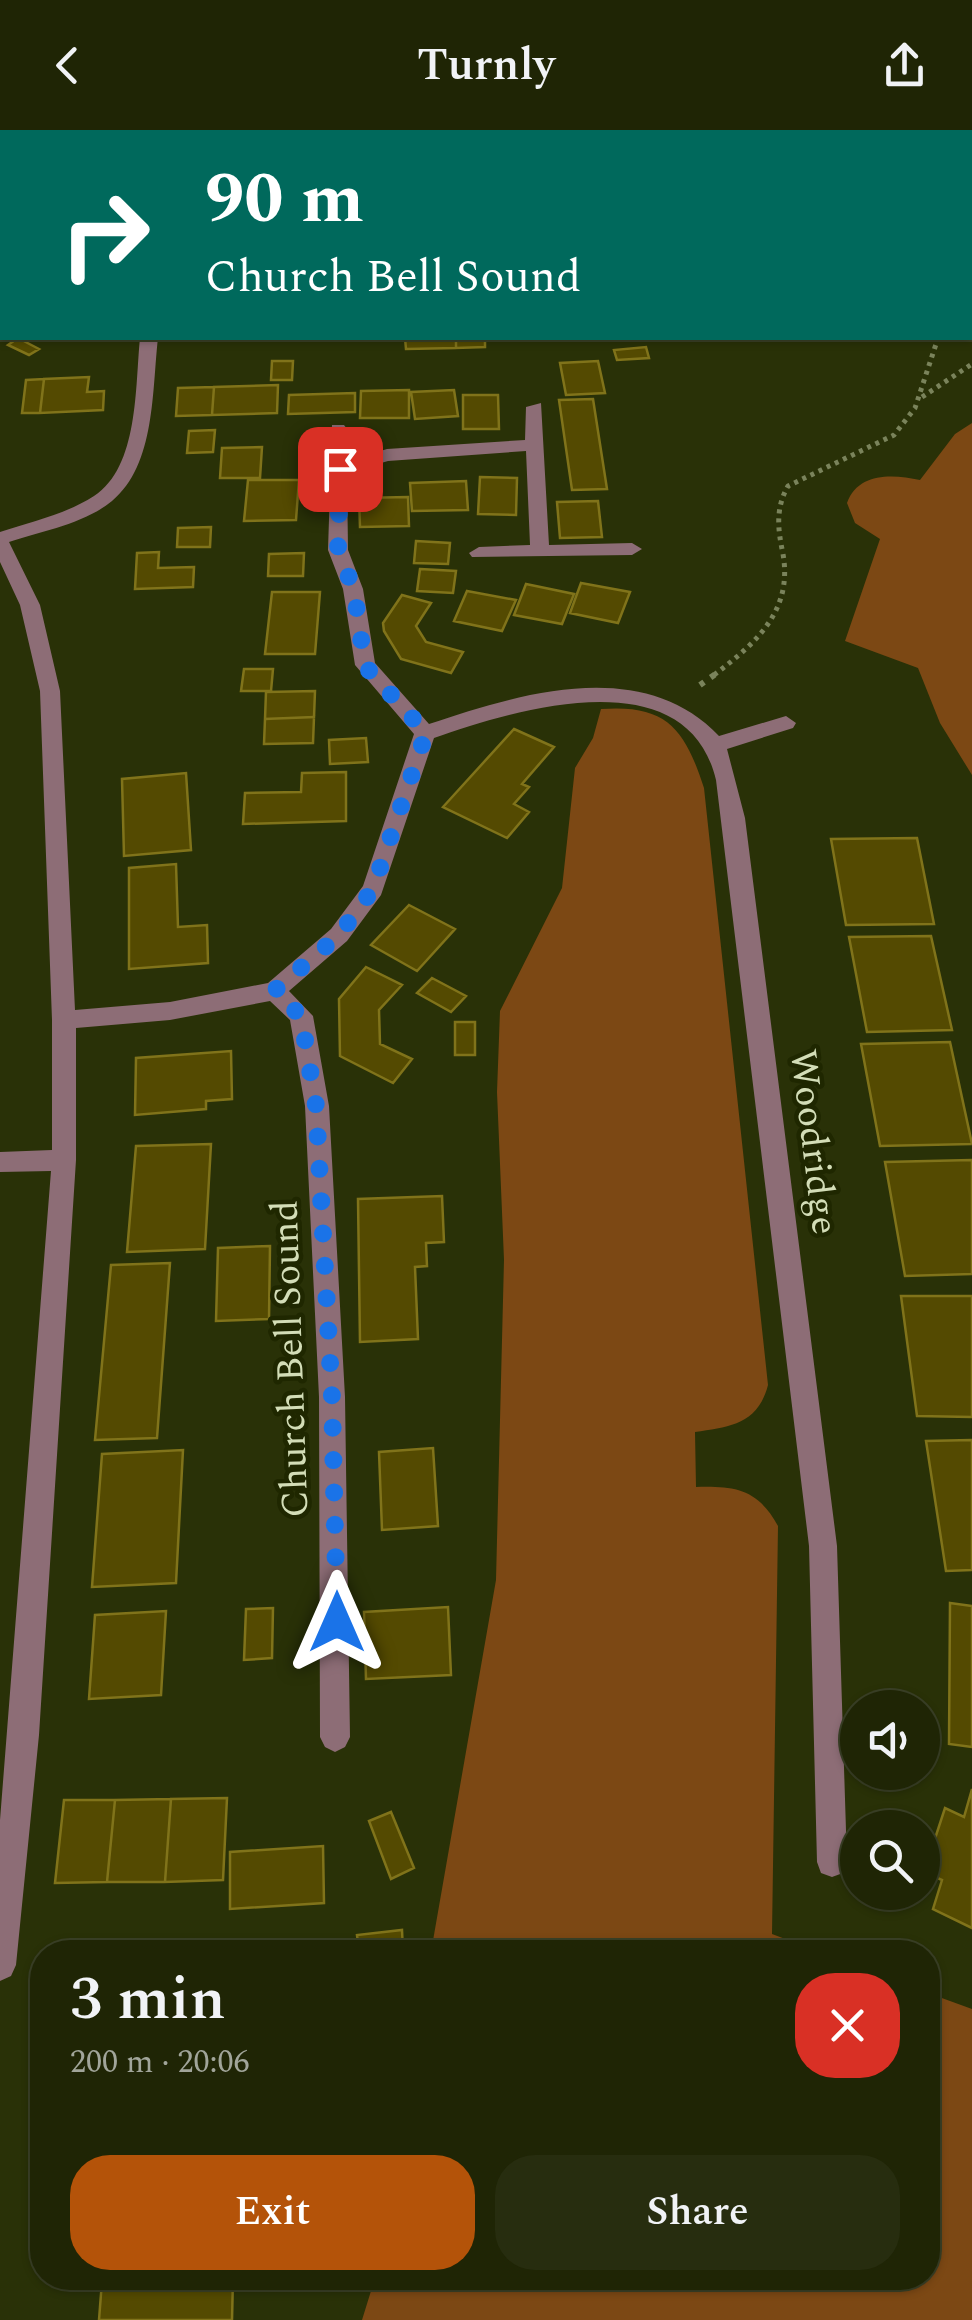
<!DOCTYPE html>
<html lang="en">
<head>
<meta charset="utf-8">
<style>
	:root { --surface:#1f2505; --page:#272d0f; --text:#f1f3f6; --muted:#a1a59a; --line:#3c4227; --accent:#b45309 }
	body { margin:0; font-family:Spectral,serif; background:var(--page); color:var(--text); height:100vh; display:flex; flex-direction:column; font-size:38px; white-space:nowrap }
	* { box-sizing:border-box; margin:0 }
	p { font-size:32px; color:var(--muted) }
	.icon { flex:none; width:55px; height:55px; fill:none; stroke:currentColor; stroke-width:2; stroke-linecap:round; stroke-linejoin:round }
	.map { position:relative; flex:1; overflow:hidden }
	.sheet { position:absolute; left:30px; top:1810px; width:910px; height:350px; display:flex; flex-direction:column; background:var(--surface); border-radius:40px; box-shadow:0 2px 8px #0004,0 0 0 2px var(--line) }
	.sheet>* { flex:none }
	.guide { position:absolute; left:0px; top:0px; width:972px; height:210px; box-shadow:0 2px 8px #0004,0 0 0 2px var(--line); background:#00695c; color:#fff; overflow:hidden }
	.buttons { position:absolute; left:840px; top:1560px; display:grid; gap:20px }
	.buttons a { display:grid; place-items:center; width:100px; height:100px; border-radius:50%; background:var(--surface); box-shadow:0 2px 8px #0004,0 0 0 2px var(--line); font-size:50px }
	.pin { position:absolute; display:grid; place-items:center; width:85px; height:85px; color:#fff; margin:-42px; border-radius:20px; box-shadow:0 5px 15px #0006 }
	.me { position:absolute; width:110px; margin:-55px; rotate:0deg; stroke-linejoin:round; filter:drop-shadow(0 0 8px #0008) }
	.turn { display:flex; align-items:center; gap:35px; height:210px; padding:0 40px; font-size:45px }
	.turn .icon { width:130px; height:130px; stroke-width:2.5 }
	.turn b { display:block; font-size:70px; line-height:85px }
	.round { display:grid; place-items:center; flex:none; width:105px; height:105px; border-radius:40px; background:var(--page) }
	.headline { display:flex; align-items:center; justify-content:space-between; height:170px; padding:0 40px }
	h1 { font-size:60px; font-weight:600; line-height:75px }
	.action { display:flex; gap:20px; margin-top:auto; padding:20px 40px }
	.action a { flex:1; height:115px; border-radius:40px; background:var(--accent); color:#fff; font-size:40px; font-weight:600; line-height:115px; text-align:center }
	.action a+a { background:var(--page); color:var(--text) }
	header { display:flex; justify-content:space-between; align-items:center; height:130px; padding:0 40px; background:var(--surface); font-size:45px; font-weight:600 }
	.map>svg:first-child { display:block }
	.forest { fill:#7c4814 }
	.building { fill:#544a01; stroke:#80731a; stroke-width:2.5 }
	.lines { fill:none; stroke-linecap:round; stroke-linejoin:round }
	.path-far1 { stroke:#7a835b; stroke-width:5; stroke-dasharray:4 5; stroke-linecap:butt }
	.path { stroke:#7a835b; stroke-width:6; stroke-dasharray:5 8; stroke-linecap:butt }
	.minor { fill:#8d6d76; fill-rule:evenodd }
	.route { stroke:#1a73e8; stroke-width:18; stroke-dasharray:0 32.4 }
	.labels { text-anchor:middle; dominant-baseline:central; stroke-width:9; stroke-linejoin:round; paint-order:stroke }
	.street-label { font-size:38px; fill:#d3ddb7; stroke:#1f2700 }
</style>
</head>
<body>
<header><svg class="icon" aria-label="back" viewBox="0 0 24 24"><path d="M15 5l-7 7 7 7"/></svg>Turnly<svg class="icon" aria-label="share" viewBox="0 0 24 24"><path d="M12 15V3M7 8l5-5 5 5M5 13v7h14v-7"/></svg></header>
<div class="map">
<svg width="972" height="2190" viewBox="0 0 972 2190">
	<rect width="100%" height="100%" fill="#293107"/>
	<path class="forest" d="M 972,293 L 972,645 L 940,593 L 918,538 L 845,511 L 880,409 L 855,393 L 847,373 C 858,342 893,344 920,350 L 955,304 Z
		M 601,579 C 668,574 685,600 704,658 L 768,1255 C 758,1294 730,1297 695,1302 L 696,1357 C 735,1356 758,1359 778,1396 L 772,1804 L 820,1822 L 431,1822 L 496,1450 L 504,1130 L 497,962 L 500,881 L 562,758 L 575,638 L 593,608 Z
		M 928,1863 L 972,1879 L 972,2190 L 362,2190 L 375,2148 L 928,2148 Z"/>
	<path class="building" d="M 18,208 L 39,219 L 29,225 L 8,215 Z
		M 405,208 L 456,208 L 456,218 L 406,219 Z
		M 456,208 L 485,208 L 485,217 L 456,218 Z
		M 646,217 L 649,228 L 617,230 L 614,220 Z
		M 272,231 L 293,231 L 292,250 L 271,250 Z
		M 598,231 L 605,263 L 566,265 L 560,233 Z
		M 89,247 L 87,262 L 104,261 L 103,280 L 40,283 L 44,249 Z
		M 44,249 L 40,283 L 22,283 L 26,250 Z
		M 278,255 L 277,283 L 212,285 L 214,257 Z
		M 214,257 L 212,285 L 176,286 L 178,258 Z
		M 409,260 L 409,288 L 360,288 L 361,261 Z
		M 454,260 L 458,286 L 415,289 L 411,262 Z
		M 355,263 L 355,282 L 288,284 L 289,265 Z
		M 463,265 L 498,265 L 499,299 L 463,299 Z
		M 593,269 L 607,359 L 572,360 L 559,270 Z
		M 215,300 L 213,322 L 187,323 L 189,301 Z
		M 262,317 L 260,348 L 220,348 L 222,318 Z
		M 480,347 L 517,348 L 516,385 L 478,384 Z
		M 248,350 L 299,350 L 296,390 L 244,391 Z
		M 466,351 L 468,380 L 412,381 L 410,353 Z
		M 408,367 L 409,396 L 360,397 L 359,368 Z
		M 598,371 L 602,407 L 560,408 L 557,372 Z
		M 211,397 L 210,417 L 177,417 L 178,398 Z
		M 416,411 L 450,413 L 448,434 L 414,433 Z
		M 159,422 L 158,438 L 194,437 L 193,457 L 135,459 L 137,423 Z
		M 304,423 L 303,446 L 268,446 L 269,424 Z
		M 420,439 L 456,441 L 453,463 L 417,461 Z
		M 581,453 L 630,462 L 618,493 L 570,483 Z
		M 526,454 L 574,464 L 562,494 L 514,485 Z
		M 467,461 L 516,470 L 502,501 L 454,491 Z
		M 272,462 L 320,462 L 315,524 L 265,524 Z
		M 402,465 L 431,473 L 416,496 L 426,512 L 463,522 L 451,543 L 401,529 L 384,501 L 383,493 Z
		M 244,539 L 273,539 L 271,561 L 241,561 Z
		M 315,561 L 314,587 L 265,589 L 266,562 Z
		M 314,587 L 313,613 L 264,614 L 265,589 Z
		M 514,599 L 554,617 L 522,654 L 529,657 L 514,674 L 529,682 L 507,708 L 443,677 Z
		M 366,608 L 368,632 L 330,634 L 329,610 Z
		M 346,642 L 346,691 L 243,694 L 245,663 L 301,662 L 302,643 Z
		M 186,643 L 191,720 L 124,726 L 122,649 Z
		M 917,708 L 934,794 L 846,795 L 831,709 Z
		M 176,734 L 178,797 L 207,795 L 208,833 L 129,839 L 129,738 Z
		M 409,775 L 455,799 L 417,841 L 371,815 Z
		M 931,806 L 952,900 L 867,902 L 849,807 Z
		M 366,837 L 402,855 L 379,880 L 380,914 L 412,929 L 393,953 L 340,926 L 339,869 Z
		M 432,848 L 466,866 L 451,882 L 417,863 Z
		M 455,892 L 475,892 L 475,925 L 455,925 Z
		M 950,912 L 972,1014 L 880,1016 L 861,914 Z
		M 231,921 L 232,969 L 206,971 L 206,979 L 135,985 L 136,928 Z
		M 211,1014 L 205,1119 L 127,1122 L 136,1016 Z
		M 972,1030 L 972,1144 L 905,1146 L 885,1032 Z
		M 442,1066 L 444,1112 L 426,1113 L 427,1136 L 415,1137 L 418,1209 L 360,1212 L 358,1069 Z
		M 270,1116 L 269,1189 L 216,1191 L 218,1118 Z
		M 170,1133 L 157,1308 L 95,1310 L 111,1135 Z
		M 901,1166 L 972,1166 L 972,1287 L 917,1286 Z
		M 972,1310 L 972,1440 L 946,1441 L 926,1311 Z
		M 433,1318 L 438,1396 L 382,1400 L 379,1322 Z
		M 183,1320 L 176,1453 L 92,1457 L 102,1324 Z
		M 950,1473 L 972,1476 L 972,1617 L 949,1614 Z
		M 448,1477 L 451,1545 L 366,1549 L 364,1482 Z
		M 273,1478 L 272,1528 L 244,1530 L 246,1479 Z
		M 166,1481 L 161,1565 L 89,1569 L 95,1485 Z
		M 972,1659 L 972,1798 L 933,1779 L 942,1750 L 924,1742 L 945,1678 L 964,1687 Z
		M 227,1668 L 223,1750 L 165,1752 L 171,1669 Z
		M 171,1669 L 165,1752 L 107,1752 L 115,1670 Z
		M 64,1670 L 115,1670 L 107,1752 L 55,1753 Z
		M 391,1682 L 414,1738 L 391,1749 L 369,1691 Z
		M 323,1716 L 324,1773 L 230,1779 L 230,1722 Z
		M 402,1800 L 403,1822 L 359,1822 L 357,1805 Z
		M 42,1909 L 42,2000 L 35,2000 Z
		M 233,2148 L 232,2190 L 99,2190 L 102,2151 Z"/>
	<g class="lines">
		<path class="path-far1" d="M 922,267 L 972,234
			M 714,545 C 756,513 793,481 783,424 C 778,400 775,379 788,356 L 894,305 L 915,278 L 938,208"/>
		<path class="path" d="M 700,555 L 717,543"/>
		<path class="minor" d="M 140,208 L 158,208 C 152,259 156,335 112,371 C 84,394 42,401 9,412 L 40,475 L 60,561 L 75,880 L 170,872 L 268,853 L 331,799 L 363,756 L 414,604 L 355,535 L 343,459 L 328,420 L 332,295 L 344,295 L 347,299 L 347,331 L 387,319 L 525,310 L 526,277 L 541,273 L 549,415 L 632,413 L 642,419 L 632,425 L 472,427 L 469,423 L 479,417 L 530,415 L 526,321 L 388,331 L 347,343 L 348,420 L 363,459 L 375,533 L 429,594 C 521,563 643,526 719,606 L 786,586 L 796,593 L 793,598 L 727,619 L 745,688 L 837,1416 L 847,1732 L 843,1743 L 832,1747 L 821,1743 L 817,1732 L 809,1416 L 716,650 C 687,527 516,579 434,608 L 381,765 L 347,811 L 289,861 L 313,886 L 329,976 L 345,1267 L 350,1607 L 345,1617 L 335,1622 L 325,1617 L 320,1607 L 319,1267 L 305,976 L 290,890 L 270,871 L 170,890 L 76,898 L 76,1030 L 39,1605 L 16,1835 L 11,1846 L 0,1851 L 0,1690 L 51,1041 L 0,1042 L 0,1022 L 52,1020 L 52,890 L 40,561 L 20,475 L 0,432 L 0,402 C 31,392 66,384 94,366 C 139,337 135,256 140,208 Z"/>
	</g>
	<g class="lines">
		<path class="route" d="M 337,1492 L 332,1267 L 316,976 L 301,886 L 274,861 L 339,805 L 373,759 L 426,603 L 365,536 L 354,460 L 338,420 L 340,339"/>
	</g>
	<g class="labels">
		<g class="street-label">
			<text transform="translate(813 1012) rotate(83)">Woodridge</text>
			<text transform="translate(291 1229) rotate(-92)">Church Bell Sound</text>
		</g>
	</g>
</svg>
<div class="buttons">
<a><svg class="icon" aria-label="sound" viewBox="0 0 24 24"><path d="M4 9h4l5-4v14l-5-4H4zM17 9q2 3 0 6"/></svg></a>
<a><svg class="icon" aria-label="search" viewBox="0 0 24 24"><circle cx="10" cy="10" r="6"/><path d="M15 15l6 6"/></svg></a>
</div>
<div class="pin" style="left:340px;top:339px;background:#d93025"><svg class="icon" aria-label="arrive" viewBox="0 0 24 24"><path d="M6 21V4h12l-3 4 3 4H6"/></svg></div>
<svg class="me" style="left:337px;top:1492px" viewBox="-20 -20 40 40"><path d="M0-17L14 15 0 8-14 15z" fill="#1a73e8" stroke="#fff" stroke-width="4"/></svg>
<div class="guide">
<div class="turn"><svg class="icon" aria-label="right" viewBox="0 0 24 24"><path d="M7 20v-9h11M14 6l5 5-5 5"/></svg><div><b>90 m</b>Church Bell Sound</div></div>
</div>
<section class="sheet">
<div class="headline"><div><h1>3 min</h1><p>200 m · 20:06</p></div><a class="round" style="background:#d93025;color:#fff"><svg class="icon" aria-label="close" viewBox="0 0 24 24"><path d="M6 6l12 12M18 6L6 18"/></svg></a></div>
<div class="action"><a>Exit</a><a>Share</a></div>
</section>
</div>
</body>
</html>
